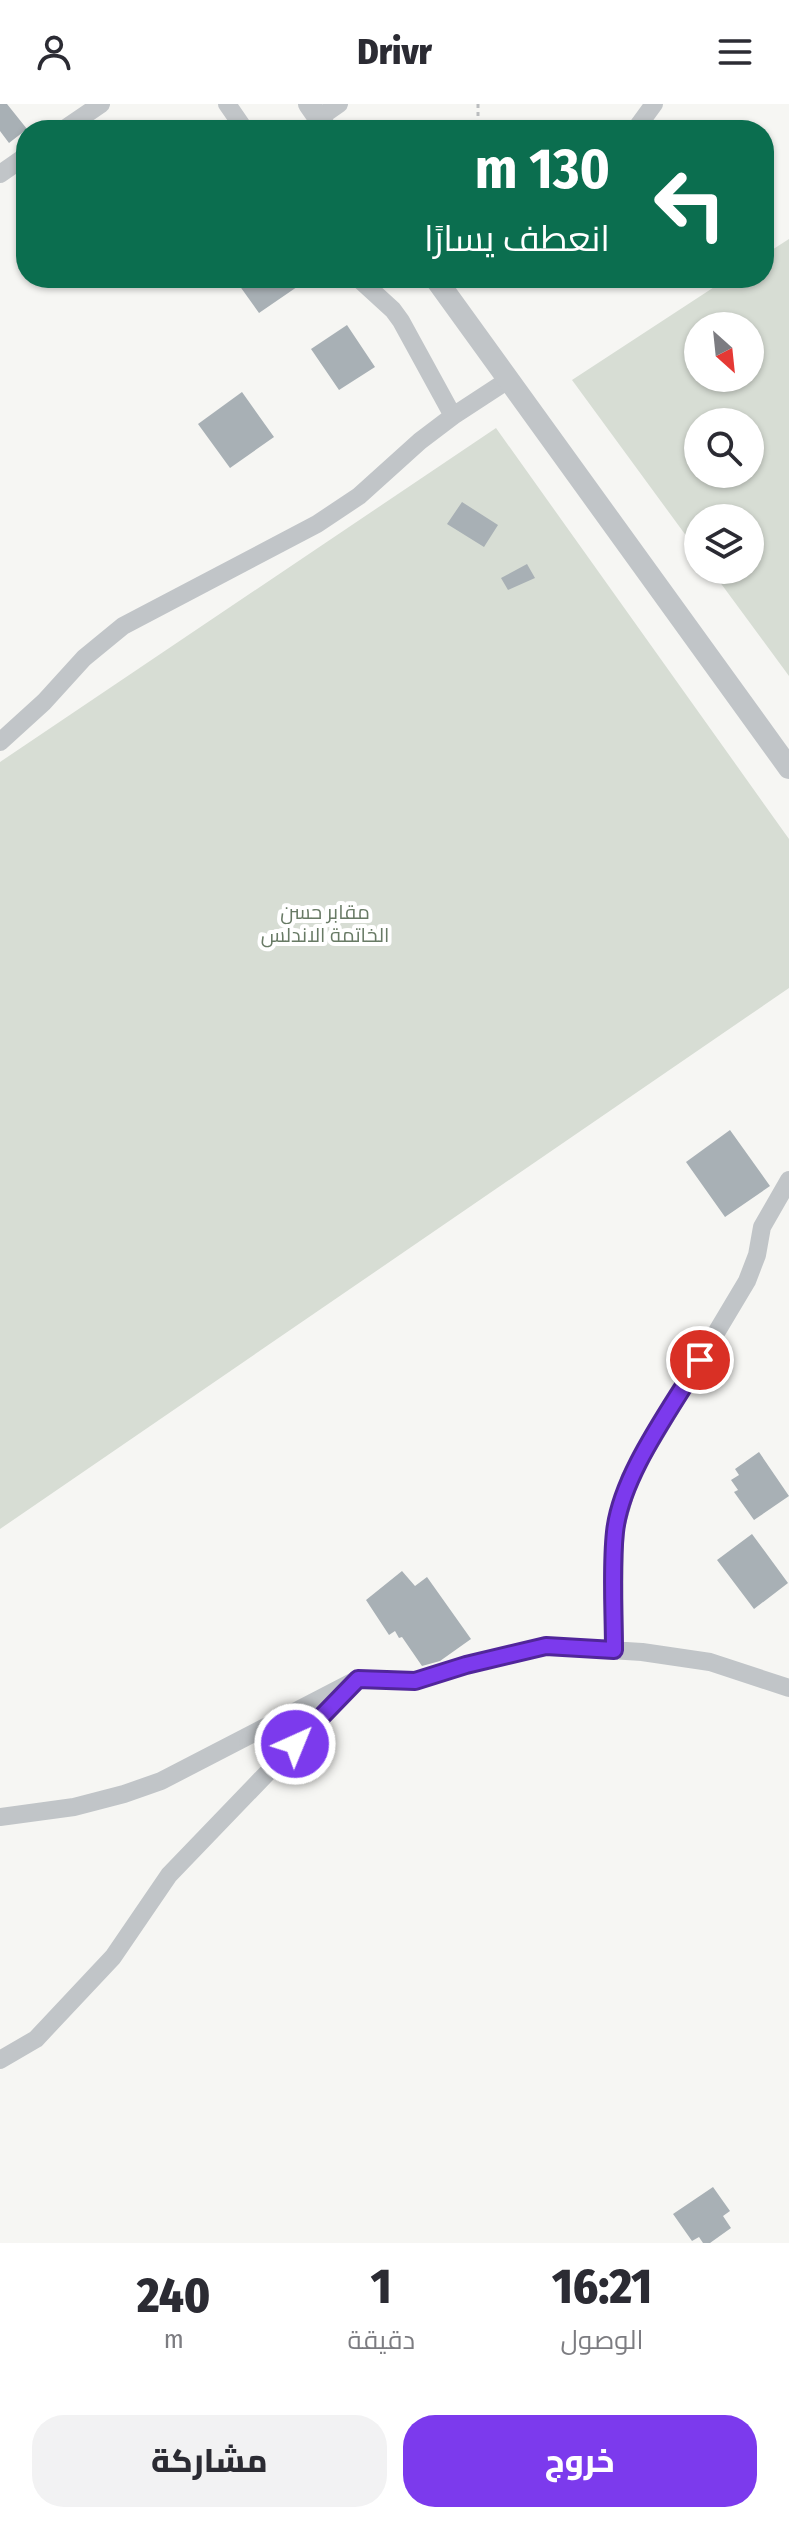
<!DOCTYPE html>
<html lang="ar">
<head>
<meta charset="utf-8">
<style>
	:root { --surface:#fff; --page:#f2f2f3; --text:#2b2b33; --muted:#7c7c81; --accent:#7c3aed }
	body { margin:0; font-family:"Fira Sans Condensed",Cairo,sans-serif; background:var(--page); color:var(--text); direction:rtl; height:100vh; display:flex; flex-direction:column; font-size:30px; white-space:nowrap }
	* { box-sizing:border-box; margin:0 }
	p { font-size:26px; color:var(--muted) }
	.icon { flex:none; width:44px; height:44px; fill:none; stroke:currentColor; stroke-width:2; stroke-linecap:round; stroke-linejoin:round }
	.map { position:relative; height:2139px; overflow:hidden; direction:ltr }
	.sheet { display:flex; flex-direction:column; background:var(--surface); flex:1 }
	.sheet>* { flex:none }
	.guide { position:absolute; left:16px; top:16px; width:758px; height:168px; border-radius:32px; box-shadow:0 2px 6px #0004; direction:rtl; background:#0b6e4f; color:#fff; overflow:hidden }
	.needle { width:52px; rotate:153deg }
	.fabs { position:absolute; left:684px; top:208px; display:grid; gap:16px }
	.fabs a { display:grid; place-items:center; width:80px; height:80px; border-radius:50%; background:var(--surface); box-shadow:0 2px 6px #0004; font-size:40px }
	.pin { position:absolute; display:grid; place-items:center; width:68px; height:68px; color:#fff; margin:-34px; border:4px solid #fff; border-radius:50%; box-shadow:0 2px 8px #0007 }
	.me { position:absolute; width:88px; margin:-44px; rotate:44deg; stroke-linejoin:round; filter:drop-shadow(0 0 6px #0008) }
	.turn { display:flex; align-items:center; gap:28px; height:168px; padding:0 32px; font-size:36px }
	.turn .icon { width:104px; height:104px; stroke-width:2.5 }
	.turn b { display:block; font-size:56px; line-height:68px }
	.eta { display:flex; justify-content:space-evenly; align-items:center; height:136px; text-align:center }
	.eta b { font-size:48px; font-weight:800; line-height:56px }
	.button { display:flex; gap:16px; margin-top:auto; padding:16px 32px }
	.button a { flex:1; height:92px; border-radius:32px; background:var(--accent); color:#fff; font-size:32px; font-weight:800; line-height:92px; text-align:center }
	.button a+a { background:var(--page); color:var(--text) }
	header { display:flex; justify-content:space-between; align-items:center; height:104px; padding:0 32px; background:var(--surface); font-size:36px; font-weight:800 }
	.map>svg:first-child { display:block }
	.green { fill:#d7ddd4; fill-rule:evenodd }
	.building { fill:#a8b0b5 }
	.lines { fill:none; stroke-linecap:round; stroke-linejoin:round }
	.path { stroke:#bbbdbf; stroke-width:3; stroke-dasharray:4 4; stroke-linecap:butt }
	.minor { stroke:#c1c5c8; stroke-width:18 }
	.tertiary { stroke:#c1c5c8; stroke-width:22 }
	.route-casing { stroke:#51269a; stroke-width:20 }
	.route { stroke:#7c3aed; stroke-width:14 }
	.labels { text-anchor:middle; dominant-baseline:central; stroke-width:8; stroke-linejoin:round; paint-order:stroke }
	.park-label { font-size:20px; fill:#687a65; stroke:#fff }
</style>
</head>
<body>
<header><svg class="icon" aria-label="menu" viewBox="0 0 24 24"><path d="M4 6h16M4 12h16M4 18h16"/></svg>Drivr<svg class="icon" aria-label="person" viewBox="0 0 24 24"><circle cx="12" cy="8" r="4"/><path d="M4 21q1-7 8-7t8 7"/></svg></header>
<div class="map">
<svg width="789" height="2139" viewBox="0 0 789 2139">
	<rect width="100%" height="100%" fill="#f6f6f3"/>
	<path class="green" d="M 789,135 L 789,572 L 711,466 L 750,466 L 750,414 L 698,414 L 698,448 L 572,276 L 728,174 L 764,174 L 764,151 ZM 698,222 L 750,222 L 750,274 L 698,274 ZM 698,318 L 750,318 L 750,370 L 698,370 Z
		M 496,324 L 789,735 L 789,884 L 0,1425 L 0,658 Z"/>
	<path class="building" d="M 0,0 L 7,0 L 27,25 L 9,39 L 0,27 Z
		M 234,174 L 310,174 L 259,209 Z
		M 347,221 L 375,263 L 339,286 L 311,245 Z
		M 242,288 L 274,333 L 230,364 L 198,320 Z
		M 462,398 L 498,421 L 484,443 L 447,420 Z
		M 527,460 L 535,474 L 508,486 L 501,474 Z
		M 730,1026 L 770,1082 L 725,1113 L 686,1058 Z
		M 759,1348 L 789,1392 L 754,1416 L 734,1388 L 738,1386 L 731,1376 L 739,1371 L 735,1365 Z
		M 752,1430 L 788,1479 L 754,1505 L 717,1456 Z
		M 402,1467 L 415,1482 L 427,1473 L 471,1535 L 440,1557 L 422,1562 L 402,1533 L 399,1534 L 395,1527 L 389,1531 L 366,1496 Z
		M 713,2083 L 730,2107 L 723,2112 L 731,2124 L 710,2139 L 703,2139 L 699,2133 L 692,2137 L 673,2110 Z"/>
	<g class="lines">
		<path class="path" d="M 478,0 L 478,26"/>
		<path class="minor" d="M 227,0 L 245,26
			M 319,14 L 339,0
			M 63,26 L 101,0
			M 635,26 L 654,0
			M 0,70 L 26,52
			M 358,174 L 393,206 L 401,217 L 453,312
			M 0,638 L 44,598 L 84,554 L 123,522 L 317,420 L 359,392 L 420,337 L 453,312 L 508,276
			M 614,1546 L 615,1426 L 630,1373 L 747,1177 L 757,1151 L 762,1123 L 789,1076
			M 0,1713 L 74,1703 L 124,1690 L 161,1677 L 358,1575 L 415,1577 L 466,1561 L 546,1542 L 642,1548 L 710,1558 L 789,1584
			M 0,1956 L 36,1935 L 113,1853 L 169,1771 L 348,1585"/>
		<path class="tertiary" d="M 309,0 L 327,26
			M 435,174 L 789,664"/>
	</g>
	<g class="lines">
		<g class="route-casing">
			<path id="route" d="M 295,1640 L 358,1575 L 415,1577 L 466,1561 L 546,1542 L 614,1546 C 614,1508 611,1465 615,1428 C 621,1371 671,1305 700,1256"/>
		</g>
		<use href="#route" class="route"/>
	</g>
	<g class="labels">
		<g class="park-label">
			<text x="325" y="808">مقابر حسن<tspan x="325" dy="23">الخاتمة الاندلس</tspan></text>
		</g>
	</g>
</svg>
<div class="fabs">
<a><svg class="needle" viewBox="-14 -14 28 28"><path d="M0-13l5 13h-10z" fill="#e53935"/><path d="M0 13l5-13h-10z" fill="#7c7c81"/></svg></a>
<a><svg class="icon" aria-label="search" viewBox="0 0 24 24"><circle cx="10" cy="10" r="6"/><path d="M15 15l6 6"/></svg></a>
<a><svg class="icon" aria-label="layers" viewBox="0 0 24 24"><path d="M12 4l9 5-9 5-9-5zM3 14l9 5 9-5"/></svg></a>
</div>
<div class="pin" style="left:700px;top:1256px;background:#d93025"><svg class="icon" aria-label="arrive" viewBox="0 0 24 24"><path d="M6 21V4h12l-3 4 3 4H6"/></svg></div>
<svg class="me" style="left:295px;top:1640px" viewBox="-20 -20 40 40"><circle r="17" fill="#7c3aed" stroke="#fff" stroke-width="3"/><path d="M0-11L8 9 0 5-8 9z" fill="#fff"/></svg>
<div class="guide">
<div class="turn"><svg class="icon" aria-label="left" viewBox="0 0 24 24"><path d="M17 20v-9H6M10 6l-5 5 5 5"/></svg><div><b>130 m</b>انعطف يسارًا</div></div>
</div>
</div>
<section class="sheet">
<div class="eta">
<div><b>16:21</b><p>الوصول</p></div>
<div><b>1</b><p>دقيقة</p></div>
<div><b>240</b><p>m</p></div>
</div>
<div class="button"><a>خروج</a><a>مشاركة</a></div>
</section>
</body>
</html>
